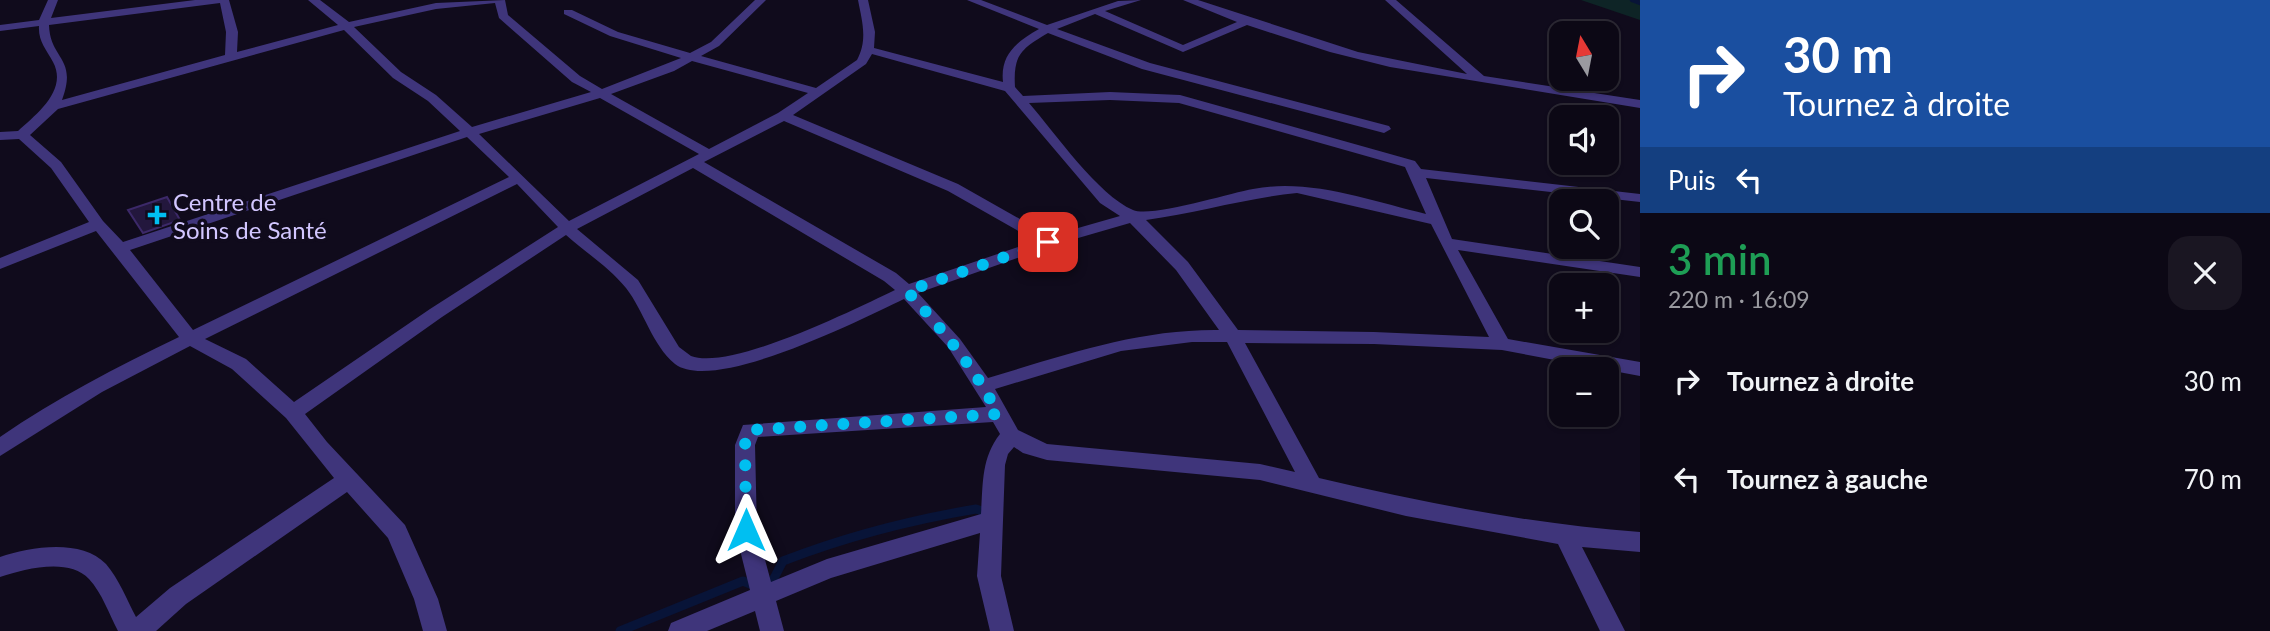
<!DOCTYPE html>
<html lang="fr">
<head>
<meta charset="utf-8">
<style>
	:root { --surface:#0c0815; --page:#1a1622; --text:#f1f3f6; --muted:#9a9aa0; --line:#2c2934 }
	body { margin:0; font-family:Lato,sans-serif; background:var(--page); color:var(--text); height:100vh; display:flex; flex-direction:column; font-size:26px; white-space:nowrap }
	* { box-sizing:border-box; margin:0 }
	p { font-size:23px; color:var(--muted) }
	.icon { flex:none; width:38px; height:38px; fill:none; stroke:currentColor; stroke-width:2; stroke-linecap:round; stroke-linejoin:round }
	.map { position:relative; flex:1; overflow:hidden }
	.details { display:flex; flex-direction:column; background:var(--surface); width:630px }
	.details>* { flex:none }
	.top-card { background:#1a4fa0; color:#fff; overflow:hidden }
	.needle { width:46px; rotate:350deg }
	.tools { position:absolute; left:1549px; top:21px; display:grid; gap:14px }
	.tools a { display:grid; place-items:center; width:70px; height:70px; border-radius:14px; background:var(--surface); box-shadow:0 2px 5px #0004,0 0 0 2px var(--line); font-size:35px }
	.pin { position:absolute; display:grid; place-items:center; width:60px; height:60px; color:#fff; margin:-30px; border-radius:14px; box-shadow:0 4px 10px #0006 }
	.me { position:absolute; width:77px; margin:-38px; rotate:0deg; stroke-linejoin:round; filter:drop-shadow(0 0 5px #0008) }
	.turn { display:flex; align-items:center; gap:24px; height:147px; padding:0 28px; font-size:32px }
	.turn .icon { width:91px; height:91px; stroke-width:2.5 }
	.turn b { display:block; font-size:49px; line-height:60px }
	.then { display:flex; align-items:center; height:66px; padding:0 28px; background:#0003; gap:14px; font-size:26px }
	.round { display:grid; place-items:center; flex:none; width:74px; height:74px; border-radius:21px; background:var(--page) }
	.summary { display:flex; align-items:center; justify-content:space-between; height:119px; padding:0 28px }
	h1 { font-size:42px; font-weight:600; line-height:52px; color:#1e9e55 }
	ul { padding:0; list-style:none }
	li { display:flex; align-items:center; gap:21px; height:98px; padding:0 28px }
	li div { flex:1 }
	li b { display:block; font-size:26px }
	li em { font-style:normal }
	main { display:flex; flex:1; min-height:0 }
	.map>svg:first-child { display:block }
	.green { fill:#0e2426 }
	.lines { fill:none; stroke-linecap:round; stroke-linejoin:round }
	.stream-far1 { stroke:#081438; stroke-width:4.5 }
	.stream { stroke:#081438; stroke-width:9 }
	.building { fill:#23173d; stroke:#3c2969; stroke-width:2 }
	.minor { fill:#3f357b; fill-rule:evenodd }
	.route { stroke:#00bff1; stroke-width:12; stroke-dasharray:0 21.6 }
	.poi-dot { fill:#00bff1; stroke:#100b1c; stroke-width:2.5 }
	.labels { text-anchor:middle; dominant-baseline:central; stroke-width:7; stroke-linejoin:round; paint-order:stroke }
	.poi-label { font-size:24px; fill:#d2c6ff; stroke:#100b1c; text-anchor:start }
</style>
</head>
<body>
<main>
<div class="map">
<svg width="1640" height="631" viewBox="0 0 1640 631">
	<rect width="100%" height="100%" fill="#100b1c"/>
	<path class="green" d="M 1581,0 L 1640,0 L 1640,20 Z"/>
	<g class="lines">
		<path class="stream-far1" d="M 1632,0 L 1640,3"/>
		<path class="stream" d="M 766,584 L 772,582 L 783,561 C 845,537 910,520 976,509 L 982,511 L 986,517
			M 620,631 L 743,581 L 755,586"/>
	</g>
	<path class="building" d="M 167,197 L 180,220 L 143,233 L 128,210 Z"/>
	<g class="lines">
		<path class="minor" d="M 48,0 L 58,0 L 51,18 L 195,0 L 229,0 L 238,32 L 237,52 L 338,25 L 308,0 L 320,0 L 349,22 L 436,3 L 505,0 L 508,15 L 580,76 L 602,89 L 681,58 L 610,36 L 564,14 L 564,10 L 572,10 L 618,32 L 690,53 L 711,42 L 755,0 L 766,0 L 719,46 L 701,56 L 816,88 L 857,60 C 868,40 862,21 858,0 L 868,0 L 875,32 L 874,48 L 1003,82 C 1000,55 1016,42 1039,29 L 967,0 L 981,0 L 1047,25 L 1118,1 L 1141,0 L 1105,11 L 1183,45 L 1237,22 L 1183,0 L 1198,0 L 1358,52 L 1467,74 L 1385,0 L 1396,0 L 1484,76 L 1640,100 L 1640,108 L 1390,67 L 1330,52 L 1247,25 L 1183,52 L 1095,14 L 1057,29 L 1150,63 L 1389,126 L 1391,129 L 1384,133 L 1142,69 L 1048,33 C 1021,49 1013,55 1015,87 L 1023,96 L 1110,92 L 1180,95 L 1415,161 L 1421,169 L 1640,194 L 1640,202 L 1426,178 L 1452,239 L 1640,267 L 1640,277 L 1458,250 L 1508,339 L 1640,362 L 1640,376 L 1502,350 L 1374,344 L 1245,343 L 1319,478 C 1425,503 1531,524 1640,532 L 1640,552 L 1582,547 L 1625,631 L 1600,631 L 1558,544 L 1406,516 L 1260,480 L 1047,460 L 1023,453 L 1014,447 L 1008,454 L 1005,465 L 1001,576 L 1014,631 L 990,631 L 977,576 L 980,533 L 831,578 L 776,601 L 784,631 L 760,631 L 755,611 L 707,631 L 668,631 L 671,623 L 750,590 L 735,530 L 735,445 L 743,425 L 986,407 L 948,347 L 904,299 C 862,319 714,394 675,364 C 652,345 644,311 626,288 C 610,268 585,252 566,235 L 442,317 L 305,414 L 327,442 L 405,525 L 438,599 L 447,631 L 423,631 L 414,599 L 388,538 L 347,492 L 186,604 L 156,631 L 118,631 C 109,614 102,593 89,579 C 69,557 24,569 0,577 L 0,557 C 30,547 81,538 106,564 C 119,579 127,600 136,617 L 170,588 L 334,478 L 286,418 L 232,369 L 190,346 L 102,392 L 0,456 L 0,437 C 56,398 117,367 179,337 L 96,231 L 0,269 L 0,258 L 89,222 L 51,168 L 19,139 L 0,140 L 0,132 L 18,131 C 37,114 68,90 53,62 C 46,49 38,41 39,26 L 0,31 L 0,25 L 39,20 ZM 220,3 L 226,32 L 225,55 L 62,100 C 78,57 50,60 49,25 ZM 495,3 L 499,18 L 572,82 L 591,92 L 472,127 L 436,95 L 401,72 L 354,27 L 436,9 ZM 344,30 L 393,78 L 428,101 L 460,131 L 123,242 L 103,221 L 61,162 L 30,135 L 58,109 ZM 872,54 L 1005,91 L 1100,203 L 1120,216 L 1050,236 L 958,184 L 793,115 L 866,64 ZM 692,61 L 808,93 L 778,113 L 709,149 L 611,94 L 674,71 ZM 600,98 L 699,154 L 569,221 L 479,134 ZM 1110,100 L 1179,103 L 1405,167 L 1426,214 C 1371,201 1310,178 1253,189 C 1230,193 1151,218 1133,210 C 1098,195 1055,133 1029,103 ZM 784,121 L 948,191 L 1036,241 L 909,284 L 896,273 L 704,162 ZM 467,137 L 509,177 L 193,330 L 130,250 ZM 693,168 L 884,281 L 895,290 C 855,309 731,371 691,356 L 679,347 L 638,280 L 577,229 ZM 517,184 L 558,227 L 430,309 L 294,402 L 246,359 L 205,339 ZM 1297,193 L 1431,224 L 1489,337 L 1374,332 L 1238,330 L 1188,262 L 1146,220 C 1197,213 1246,198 1297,193 ZM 1130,223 L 1176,270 L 1219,330 C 1138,329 1065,355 988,378 L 960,339 L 918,293 L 1054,245 ZM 1192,342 L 1227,342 L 1295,472 L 1260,464 L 1047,444 L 1018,430 L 995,389 L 1121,351 ZM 993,422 L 1000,434 C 981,458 983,485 981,514 L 827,559 L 771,582 L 757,530 L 755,445 L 758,437 Z"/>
	</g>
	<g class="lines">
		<path class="route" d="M 746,530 L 745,444 L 750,430 L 998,414 C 975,368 942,329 907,291 L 1048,242"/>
	</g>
	<path class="poi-dot" d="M153.5 204.5h7v7h7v7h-7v7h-7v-7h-7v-7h7z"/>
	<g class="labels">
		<g class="poi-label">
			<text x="173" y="201">Centre de<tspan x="173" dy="28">Soins de Santé</tspan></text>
		</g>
	</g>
</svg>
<div class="tools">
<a><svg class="needle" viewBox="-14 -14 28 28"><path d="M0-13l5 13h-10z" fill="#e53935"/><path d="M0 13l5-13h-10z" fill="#9a9aa0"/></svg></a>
<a><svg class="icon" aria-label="sound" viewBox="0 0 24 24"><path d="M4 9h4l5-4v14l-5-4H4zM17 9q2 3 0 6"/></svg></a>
<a><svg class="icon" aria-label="search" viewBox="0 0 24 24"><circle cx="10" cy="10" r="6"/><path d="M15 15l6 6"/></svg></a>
<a>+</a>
<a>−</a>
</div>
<div class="pin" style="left:1048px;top:242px;background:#d93025"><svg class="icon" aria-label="arrive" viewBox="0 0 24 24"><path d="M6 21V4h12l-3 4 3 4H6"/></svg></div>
<svg class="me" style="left:746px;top:530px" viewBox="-20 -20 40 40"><path d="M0-17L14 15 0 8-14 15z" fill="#00bff1" stroke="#fff" stroke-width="4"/></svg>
</div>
<section class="details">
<div class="top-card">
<div class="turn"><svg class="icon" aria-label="right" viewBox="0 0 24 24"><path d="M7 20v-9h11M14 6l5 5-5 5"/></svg><div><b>30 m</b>Tournez à droite</div></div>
<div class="then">Puis<svg class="icon" aria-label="left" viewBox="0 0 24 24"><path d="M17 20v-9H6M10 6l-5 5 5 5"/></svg></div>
</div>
<div class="summary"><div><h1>3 min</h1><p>220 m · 16:09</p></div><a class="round"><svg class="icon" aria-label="close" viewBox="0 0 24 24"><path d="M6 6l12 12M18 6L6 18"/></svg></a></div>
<ul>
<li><svg class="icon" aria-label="right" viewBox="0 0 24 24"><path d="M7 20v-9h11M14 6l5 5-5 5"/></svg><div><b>Tournez à droite</b></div><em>30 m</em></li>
<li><svg class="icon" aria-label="left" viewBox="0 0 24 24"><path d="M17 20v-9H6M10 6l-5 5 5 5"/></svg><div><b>Tournez à gauche</b></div><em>70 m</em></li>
</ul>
</section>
</main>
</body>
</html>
